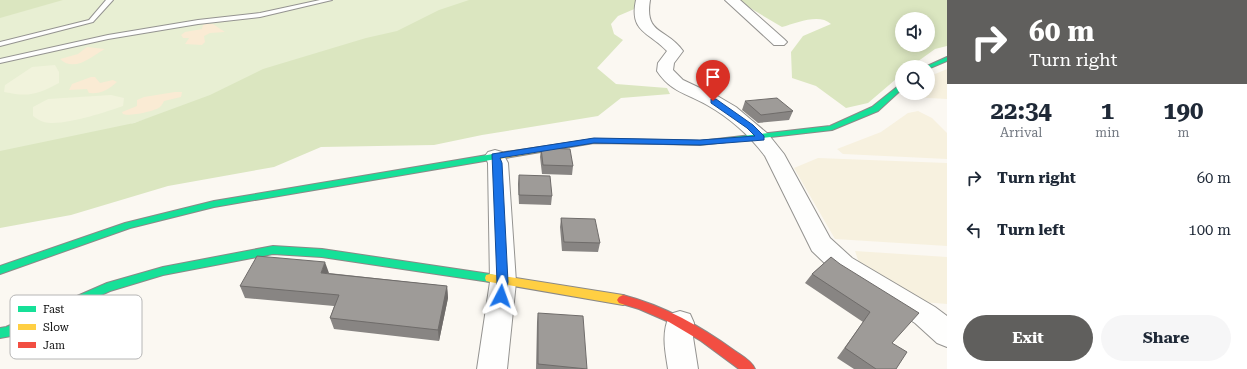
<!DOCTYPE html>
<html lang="en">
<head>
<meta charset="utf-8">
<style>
	:root { --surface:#fff; --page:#f6f6f7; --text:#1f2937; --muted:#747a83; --accent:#605f5d }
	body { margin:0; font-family:"Roboto Serif",serif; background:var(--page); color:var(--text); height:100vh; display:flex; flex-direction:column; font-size:15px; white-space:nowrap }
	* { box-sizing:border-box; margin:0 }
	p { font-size:13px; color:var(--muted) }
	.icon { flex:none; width:22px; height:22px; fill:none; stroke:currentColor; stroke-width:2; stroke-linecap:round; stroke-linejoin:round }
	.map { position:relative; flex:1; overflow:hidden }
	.sheet { display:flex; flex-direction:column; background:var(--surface); width:300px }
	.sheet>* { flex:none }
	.banner { background:#605f5d; color:#fff; overflow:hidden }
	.tools { position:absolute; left:895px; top:12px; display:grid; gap:8px }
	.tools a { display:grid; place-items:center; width:40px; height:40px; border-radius:50%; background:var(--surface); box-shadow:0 2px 10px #0003; font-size:20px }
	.pin { position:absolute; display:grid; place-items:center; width:34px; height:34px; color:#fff; margin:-41px -17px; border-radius:50% 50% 50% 0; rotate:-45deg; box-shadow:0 0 4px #0007 }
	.pin .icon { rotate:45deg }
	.me { position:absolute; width:44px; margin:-22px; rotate:4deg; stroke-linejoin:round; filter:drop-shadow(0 0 3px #0008) }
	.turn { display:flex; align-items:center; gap:14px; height:84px; padding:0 16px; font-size:18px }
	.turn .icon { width:52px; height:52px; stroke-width:2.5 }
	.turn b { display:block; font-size:28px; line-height:34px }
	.eta { display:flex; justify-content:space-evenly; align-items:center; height:68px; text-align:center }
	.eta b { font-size:24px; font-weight:700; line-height:28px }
	.cta { display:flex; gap:8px; margin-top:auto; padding:8px 16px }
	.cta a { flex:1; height:46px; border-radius:24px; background:var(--accent); color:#fff; font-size:16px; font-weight:700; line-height:46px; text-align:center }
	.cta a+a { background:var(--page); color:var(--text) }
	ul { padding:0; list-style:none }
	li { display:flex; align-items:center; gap:12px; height:52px; padding:0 16px }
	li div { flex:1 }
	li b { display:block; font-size:15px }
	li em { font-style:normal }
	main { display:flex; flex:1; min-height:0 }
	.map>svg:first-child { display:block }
	.farmland { fill:#f7f1df }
	.green { fill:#e8efd3 }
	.forest { fill:#dbe6c0; fill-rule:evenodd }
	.sand { fill:#faebd4 }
	.pitch { fill:#f1f3dc }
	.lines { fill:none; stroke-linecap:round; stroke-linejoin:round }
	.lane-casing { stroke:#949390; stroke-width:2 }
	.street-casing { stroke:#949390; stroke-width:2 }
	.fast-casing { stroke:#8b8987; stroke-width:2 }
	.slow-casing { stroke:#8b8987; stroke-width:2 }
	.jam-casing { stroke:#8b8987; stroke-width:2 }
	.lane { fill:#fefefd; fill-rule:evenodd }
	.street { fill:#fefefd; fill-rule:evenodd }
	.fast { fill:#16e098; fill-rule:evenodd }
	.slow { fill:#ffcf43; fill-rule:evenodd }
	.jam { fill:#f24e42; fill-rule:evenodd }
	.wall { fill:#888583 }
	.shaded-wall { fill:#6f6c6a }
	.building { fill:#9e9b98; stroke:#6f6c6a }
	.route { fill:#1a73e8; stroke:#114b97 }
	.key { fill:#fff; stroke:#b6b6b6; stroke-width:1 }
	.key-label { font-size:11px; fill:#0d0d0d }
</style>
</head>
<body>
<main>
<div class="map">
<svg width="947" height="369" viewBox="0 0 947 369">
	<rect width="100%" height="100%" fill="#fbf8f2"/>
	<path class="farmland" d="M 947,69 L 947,99 L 910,97 L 913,93 L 928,93 L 928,77 Z
		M 918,111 L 932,118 L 947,133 L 947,159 L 843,154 L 837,149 L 881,132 L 908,113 Z
		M 818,158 L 947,163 L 947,246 L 835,239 L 794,168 Z
		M 855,251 L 947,257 L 947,304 L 922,302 L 859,263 Z"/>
	<path class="green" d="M 12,0 L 517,0 L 0,166 L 0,3 Z"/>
	<path class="forest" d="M 0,0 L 63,0 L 0,18 Z
		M 469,0 L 641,0 L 639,7 L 618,16 L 611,24 L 614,34 L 623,40 L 597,68 L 616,84 L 667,88 L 670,94 L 621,98 L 598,116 L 482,135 L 434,145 L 321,147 L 274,167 L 168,186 L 71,215 L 0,228 L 0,151 L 134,123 L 210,95 L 263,69 L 366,38 L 397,31 L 439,10 Z
		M 737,0 L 947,0 L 947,46 L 935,49 L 910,67 L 902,67 L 902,74 L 868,103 L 846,108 L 816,86 L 792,78 L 791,52 L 803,36 L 831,24 C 819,13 797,23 782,27 L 750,8 L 742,6 ZM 902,19 L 928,19 L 928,45 L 902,45 Z"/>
	<path class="sand" d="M 206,24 L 213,24 L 225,32 L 210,33 L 204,36 L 205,42 L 202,45 L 185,44 L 189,38 L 183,38 L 181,35 L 185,32 L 202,29 L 203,25 Z
		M 87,47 L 105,49 C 92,56 75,73 60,59 L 78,54 Z
		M 91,77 L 95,77 L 100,83 L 113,80 L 117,82 C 108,90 101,94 89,93 L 87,89 L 69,90 L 72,84 Z
		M 175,92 L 182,92 L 181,97 L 164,101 C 163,103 162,105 160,107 C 156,111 128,117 123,114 L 122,112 L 137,106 L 137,100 L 144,97 Z"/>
	<path class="pitch" d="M 55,65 L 59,72 L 59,83 C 36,95 29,97 4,92 L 5,85 L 32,67 Z
		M 111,95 L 124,98 L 123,106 C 106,112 61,127 44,122 C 40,121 36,118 33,116 L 33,107 L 48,99 Z"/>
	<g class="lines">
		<g class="lane-casing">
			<path id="lane" d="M 106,0 L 113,0 L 93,22 L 0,46 L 0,42 L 89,20 Z
				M 320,0 L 332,0 L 260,17 L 198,24 L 108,39 L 0,63 L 0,59 L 108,35 L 198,20 L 260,13 Z"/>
		</g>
		<g class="street-casing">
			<path id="street" d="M 636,0 L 650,0 C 644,35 667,28 683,51 L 674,63 L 673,70 L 683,80 L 719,97 L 736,107 L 768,134 L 784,154 L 830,238 L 852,258 L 935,307 L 947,316 L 947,347 L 937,343 L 915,323 L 834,272 L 812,251 L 765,156 C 749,135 730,118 707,105 C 686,93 671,92 657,71 L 658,63 L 667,51 C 649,32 629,32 636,0 Z
				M 725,0 L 740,0 L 784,39 L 787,42 L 784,45 L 774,45 Z
				M 495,150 L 502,152 L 508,163 L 516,282 L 507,369 L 477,369 L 490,282 L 488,163 L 485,156 L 488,152 Z
				M 680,311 L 690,314 L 694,323 L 693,337 L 698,369 L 668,369 C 665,350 661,333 670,314 Z"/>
		</g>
		<g class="fast-casing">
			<path id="fast" d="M 947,57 L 947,61 L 930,68 L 928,69 L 928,67 L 925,67 Z
				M 902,83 L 902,89 L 878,111 L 832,130 L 700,145 L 663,144 L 659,142 L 663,140 L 700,141 L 830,126 L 872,107 Z
				M 499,153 L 502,154 L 503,156 L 502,158 L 214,207 L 130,228 L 0,274 L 0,266 L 125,223 L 214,201 Z
				M 273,246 L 322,249 L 490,274 L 494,275 L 495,278 L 494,281 L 490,282 L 322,257 L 273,254 L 163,275 L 110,291 L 11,336 L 0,338 L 0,328 L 6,327 L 107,283 L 163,267 Z"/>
		</g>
		<g class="slow-casing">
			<path id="slow" d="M 594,139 L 663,140 L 667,142 L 663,144 L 594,143 L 499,159 L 495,156 L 499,153 Z
				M 490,274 L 623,295 L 627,297 L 629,300 L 627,303 L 623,305 L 490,282 L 486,281 L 485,278 L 486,275 Z"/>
		</g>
		<g class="jam-casing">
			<path id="jam" d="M 623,295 C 665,306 700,326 735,351 C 742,356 752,361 755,369 L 739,369 L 701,341 L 669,322 L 639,309 L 619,303 L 617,300 L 619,297 Z"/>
		</g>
		<use href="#lane" class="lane"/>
		<use href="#street" class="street"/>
		<use href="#fast" class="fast"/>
		<use href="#slow" class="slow"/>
		<use href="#jam" class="jam"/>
	</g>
	<path class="wall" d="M 745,101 L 793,111 L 789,120 L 758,123 L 742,110 Z
		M 541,148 L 573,166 L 572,175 L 542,174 L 540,157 Z
		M 519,175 L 552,196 L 551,205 L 519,204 L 518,184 Z
		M 561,218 L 600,243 L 598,252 L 562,251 L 560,227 Z
		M 831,257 L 892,343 L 896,369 L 854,369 L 837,358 L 863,322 L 805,283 L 812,274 Z
		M 329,273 L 447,286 L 448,298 L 439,341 L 334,329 L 330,318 L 334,306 L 245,298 L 240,286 Z
		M 538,313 L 587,369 L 536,369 L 537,322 Z"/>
	<path class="shaded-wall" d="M 325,262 L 329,273 L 321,273 Z
		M 447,286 L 448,298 L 439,341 L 438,330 Z"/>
	<path class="building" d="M 777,98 L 793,111 L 761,115 L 745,101 Z
		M 541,148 L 570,149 L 573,166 L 543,165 Z
		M 519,175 L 550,176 L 552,196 L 519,195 Z
		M 561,218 L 595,219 L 600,243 L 564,242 Z
		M 257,256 L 325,262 L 321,273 L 447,286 L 438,330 L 330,318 L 339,295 L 240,286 Z
		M 831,257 L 840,264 L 919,313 L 892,343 L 907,352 L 896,369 L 876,369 L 845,348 L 870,312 L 812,274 Z
		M 538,313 L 583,316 L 587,369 L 538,364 Z"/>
	<path class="route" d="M 711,99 L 716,99 L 753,125 L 764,136 L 764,140 L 700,145 L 594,143 L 500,158 L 502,163 L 508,282 L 505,299 L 497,299 L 495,296 L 497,282 L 492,154 L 594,138 L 700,140 L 755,136 L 747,128 L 711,103 Z"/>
	<rect x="10" y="295" width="132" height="64" rx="6" class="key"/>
	<rect x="18" y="306" width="18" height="6" fill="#16e098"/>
	<rect x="18" y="324" width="18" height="6" fill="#ffcf43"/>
	<rect x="18" y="342" width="18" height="6" fill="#f24e42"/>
	<g class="key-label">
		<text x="43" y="313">Fast</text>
		<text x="43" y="331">Slow</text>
		<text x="43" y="349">Jam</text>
	</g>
</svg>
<div class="tools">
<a><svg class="icon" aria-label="sound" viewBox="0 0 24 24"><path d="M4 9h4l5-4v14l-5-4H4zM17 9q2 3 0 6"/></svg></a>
<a><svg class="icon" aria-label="search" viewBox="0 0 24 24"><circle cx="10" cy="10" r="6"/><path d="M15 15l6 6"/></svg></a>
</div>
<div class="pin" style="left:713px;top:101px;background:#d93025"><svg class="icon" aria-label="arrive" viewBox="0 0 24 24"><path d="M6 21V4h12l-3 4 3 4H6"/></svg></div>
<svg class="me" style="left:501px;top:296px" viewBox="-20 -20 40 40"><path d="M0-17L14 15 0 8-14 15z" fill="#1a73e8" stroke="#fff" stroke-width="4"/></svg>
</div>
<section class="sheet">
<div class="banner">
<div class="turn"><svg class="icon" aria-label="right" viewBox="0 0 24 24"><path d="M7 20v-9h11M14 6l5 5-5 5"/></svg><div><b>60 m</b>Turn right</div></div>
</div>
<div class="eta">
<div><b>22:34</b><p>Arrival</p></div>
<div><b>1</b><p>min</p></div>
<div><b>190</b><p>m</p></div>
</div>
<ul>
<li><svg class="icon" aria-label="right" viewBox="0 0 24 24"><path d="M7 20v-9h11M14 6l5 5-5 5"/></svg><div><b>Turn right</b></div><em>60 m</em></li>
<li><svg class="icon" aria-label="left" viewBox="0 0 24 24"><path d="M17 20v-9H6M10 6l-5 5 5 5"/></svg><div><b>Turn left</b></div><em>100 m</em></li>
</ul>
<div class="cta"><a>Exit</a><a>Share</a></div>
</section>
</main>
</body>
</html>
